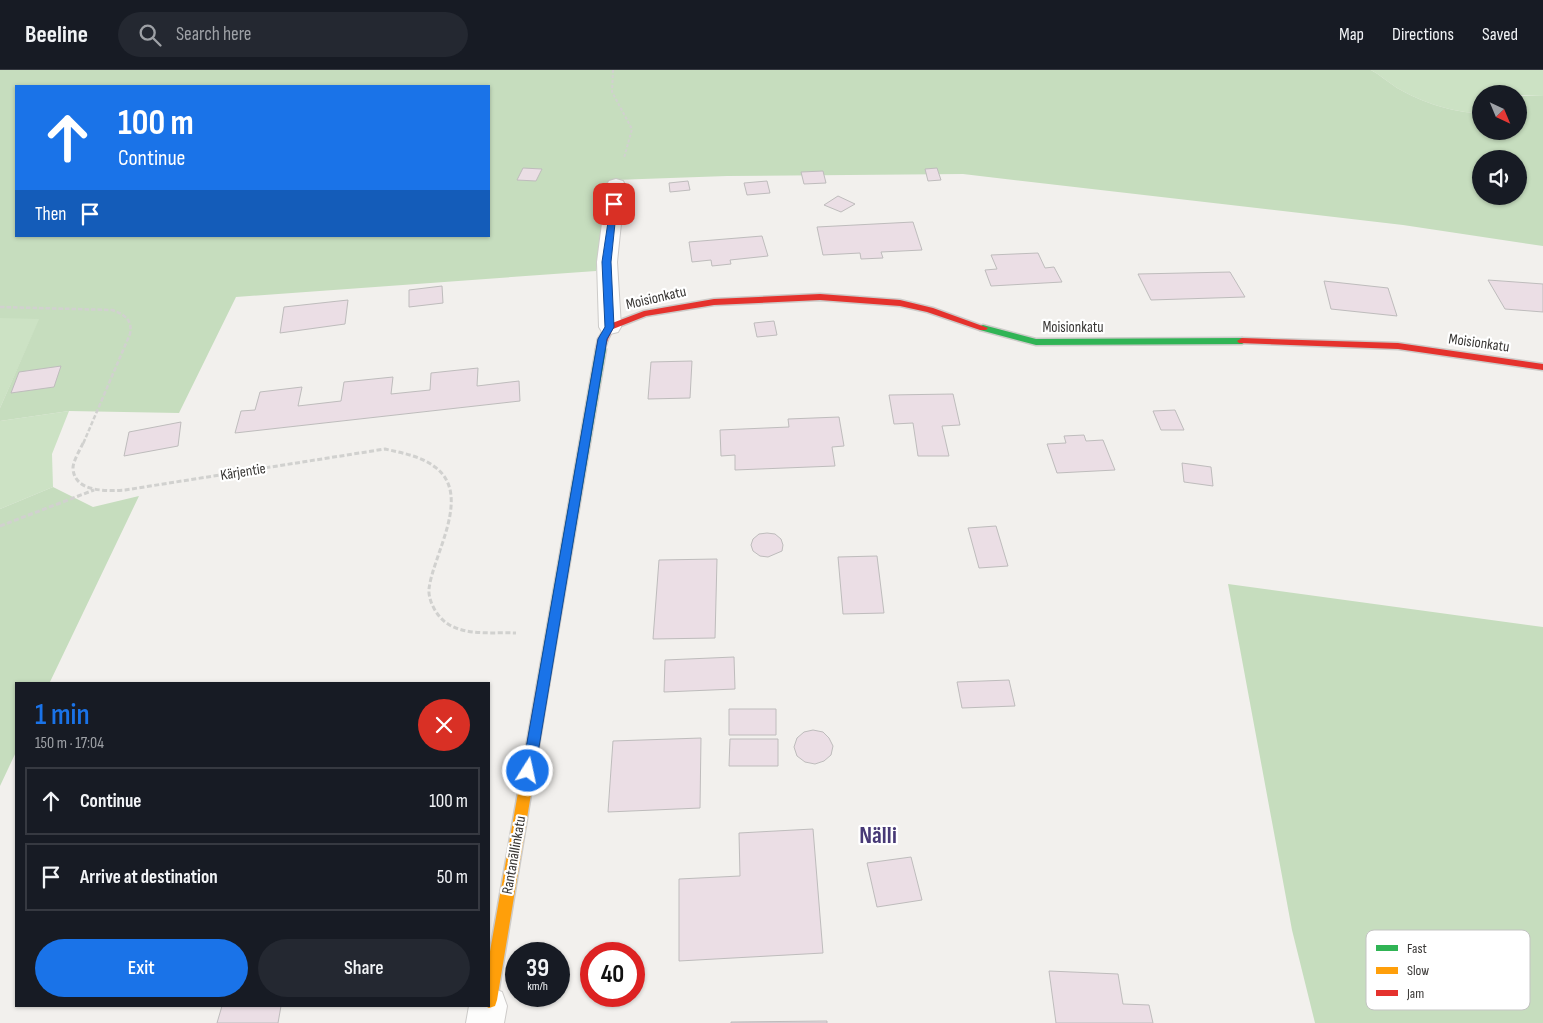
<!DOCTYPE html>
<html lang="en">
<head>
<meta charset="utf-8">
<style>
	:root { --surface:#171b24; --page:#242831; --text:#f1f3f6; --muted:#9ea1a6; --line:#363941; --accent:#1a73e8 }
	body { margin:0; font-family:"Sofia Sans Condensed",sans-serif; background:var(--page); color:var(--text); height:100vh; display:flex; flex-direction:column; font-size:19px; white-space:nowrap }
	* { box-sizing:border-box; margin:0 }
	p { font-size:16px; color:var(--muted) }
	.icon { flex:none; width:28px; height:28px; fill:none; stroke:currentColor; stroke-width:2; stroke-linecap:round; stroke-linejoin:round }
	.map { position:relative; flex:1; overflow:hidden }
	.sheet { position:absolute; left:15px; top:612px; width:475px; height:325px; display:flex; flex-direction:column; background:var(--surface); border-radius:0px; box-shadow:0 1px 4px #0004 }
	.sheet>* { flex:none }
	.banner { position:absolute; left:15px; top:15px; width:475px; height:152px; border-radius:0px; box-shadow:0 1px 4px #0004; background:#1a73e8; color:#fff; overflow:hidden }
	.needle { width:32px; rotate:136deg }
	.controls { position:absolute; left:1472px; top:15px; display:grid; gap:10px }
	.controls a { display:grid; place-items:center; width:55px; height:55px; border-radius:50%; background:var(--surface); box-shadow:0 1px 4px #0004; font-size:25px }
	.speed { position:absolute; left:505px; top:872px; display:flex; gap:10px; font-size:25px; font-weight:700; text-align:center }
	.speed>* { display:grid; place-content:center; width:65px; height:65px; border-radius:50%; background:var(--surface); box-shadow:0 1px 4px #0004; line-height:1 }
	.speed small { font-size:12px; font-weight:400 }
	.speed .limit { border:8px solid #d22; background:#fff; color:#111 }
	.pin { position:absolute; display:grid; place-items:center; width:42px; height:42px; color:#fff; margin:-21px; border-radius:10px; box-shadow:0 2px 8px #0006 }
	.me { position:absolute; width:55px; margin:-28px; rotate:10deg; stroke-linejoin:round; filter:drop-shadow(0 0 4px #0008) }
	.turn { display:flex; align-items:center; gap:18px; height:105px; padding:0 20px; font-size:22px }
	.turn .icon { width:65px; height:65px; stroke-width:2.5 }
	.turn b { display:block; font-size:35px; line-height:42px }
	.then { display:flex; align-items:center; height:48px; padding:0 20px; background:#0003; gap:10px; font-size:19px }
	.round { display:grid; place-items:center; flex:none; width:52px; height:52px; border-radius:26px; background:var(--page) }
	.summary { display:flex; align-items:center; justify-content:space-between; height:85px; padding:0 20px }
	h1 { font-size:30px; font-weight:600; line-height:38px; color:var(--accent) }
	.action { display:flex; gap:10px; margin-top:auto; padding:10px 20px }
	.action a { flex:1; height:58px; border-radius:30px; background:var(--accent); color:#fff; font-size:20px; font-weight:600; line-height:58px; text-align:center }
	.action a+a { background:var(--page); color:var(--text) }
	ul { padding:0; list-style:none }
	li { display:flex; align-items:center; gap:15px; height:68px; margin:0 10px 8px; padding:0 10px; border:2px solid var(--line); border-radius:0px }
	li div { flex:1 }
	li b { display:block; font-size:19px }
	li em { font-style:normal }
	header { display:flex; align-items:center; gap:30px; box-sizing:border-box; height:70px; padding:0 25px; background:var(--surface); border-bottom:1px solid var(--line) }
	header strong { font-size:24px }
	nav { display:flex; gap:28px; margin-inline-start:auto; font-size:18px }
	.search { width:350px; height:45px; background:var(--page); display:flex; align-items:center; gap:12px; box-sizing:border-box; padding:0 18px; border-radius:28px; color:var(--muted); font-size:19px }
	.map>svg:first-child { display:block }
	.green { fill:#cce2c4 }
	.forest { fill:#c6ddbe; fill-rule:evenodd }
	.building { fill:#ebdee5; stroke:#bebcbc }
	.lines { fill:none; stroke-linecap:round; stroke-linejoin:round }
	.street-casing { stroke:#cdcbc9; stroke-width:2 }
	.fast-casing { stroke:#cdcbc9; stroke-width:3 }
	.slow-casing { stroke:#cdcbc9; stroke-width:3 }
	.jam-casing { stroke:#cdcbc9; stroke-width:3 }
	.path-far2 { stroke:#d1d1cf; stroke-width:2; stroke-dasharray:3 2; stroke-linecap:butt }
	.path-far1 { stroke:#d1d1cf; stroke-width:2.5; stroke-dasharray:4.5 2; stroke-linecap:butt }
	.path { stroke:#d1d1cf; stroke-width:3; stroke-dasharray:5 2.5; stroke-linecap:butt }
	.street { fill:#fdfdfc; fill-rule:evenodd }
	.fast { fill:#30b455; fill-rule:evenodd }
	.slow { fill:#ff9f0a; fill-rule:evenodd }
	.jam { fill:#e5322d; fill-rule:evenodd }
	.route { fill:#1a73e8; stroke:#114b97 }
	.labels { text-anchor:middle; dominant-baseline:central; stroke-width:4.5; stroke-linejoin:round; paint-order:stroke }
	.street-label { font-size:15px; fill:#383634; stroke:#fff }
	.near-district-label { font-size:24px; font-weight:bold; fill:#473976; stroke:#fff }
	.key { fill:#fff; stroke:#c3c3c2; stroke-width:1 }
	.key-label { font-size:14px; fill:#383634 }
</style>
</head>
<body>
<header>
<strong>Beeline</strong>
<div class="search"><svg class="icon" aria-label="search" viewBox="0 0 24 24"><circle cx="10" cy="10" r="6"/><path d="M15 15l6 6"/></svg>Search here</div>
<nav><a>Map</a><a>Directions</a><a>Saved</a></nav>
</header>
<div class="map">
<svg width="1543" height="953" viewBox="0 0 1543 953">
	<rect width="100%" height="100%" fill="#f2f0ed"/>
	<path class="green" d="M 1371,0 L 1543,0 L 1543,26 L 1481,24 L 1481,43 C 1453,43 1421,32 1397,18 C 1388,12 1380,5 1371,0 Z
		M 0,248 L 40,248 L 0,338 Z
		M 69,341 L 52,384 L 53,417 L 0,439 L 0,351 Z"/>
	<path class="forest" d="M 0,0 L 1371,0 C 1380,5 1388,12 1397,18 C 1421,32 1453,43 1481,43 L 1481,61 L 1519,61 L 1519,26 L 1543,26 L 1543,176 L 1403,155 L 963,104 L 727,106 L 614,110 L 596,201 L 236,227 L 179,343 L 69,341 L 0,351 L 0,338 L 39,249 L 0,248 ZM 16,16 L 489,16 L 489,166 L 16,166 ZM 1481,89 L 1519,89 L 1519,126 L 1481,126 Z
		M 53,417 L 93,437 L 139,426 L 49,614 L 16,614 L 16,682 L 0,716 L 0,439 Z
		M 1228,514 L 1543,557 L 1543,953 L 1315,953 L 1292,860 Z"/>
	<path class="building" d="M 523,98 L 542,99 L 536,111 L 517,110 Z
		M 937,98 L 941,110 L 928,111 L 925,99 Z
		M 823,101 L 826,113 L 804,114 L 801,102 Z
		M 688,111 L 690,120 L 670,122 L 669,113 Z
		M 767,111 L 770,123 L 747,125 L 744,113 Z
		M 838,126 L 855,134 L 841,142 L 824,135 Z
		M 913,152 L 922,180 L 881,182 L 883,188 L 861,189 L 860,183 L 823,185 L 817,157 Z
		M 762,166 L 768,186 L 730,190 L 731,194 L 712,196 L 711,190 L 692,192 L 689,172 Z
		M 1038,183 L 1045,198 L 1054,197 L 1062,212 L 991,216 L 985,200 L 997,199 L 991,185 Z
		M 1230,202 L 1245,227 L 1151,230 L 1138,204 Z
		M 1488,210 L 1543,214 L 1543,242 L 1505,239 Z
		M 1324,211 L 1388,218 L 1397,246 L 1331,239 Z
		M 442,216 L 443,233 L 409,237 L 409,220 Z
		M 348,230 L 345,254 L 280,263 L 284,237 Z
		M 774,251 L 777,265 L 757,267 L 754,253 Z
		M 692,291 L 690,328 L 648,329 L 651,292 Z
		M 61,296 L 54,317 L 11,323 L 19,302 Z
		M 478,298 L 477,316 L 519,311 L 520,331 L 235,363 L 241,341 L 255,340 L 260,322 L 302,317 L 298,336 L 341,331 L 344,312 L 393,307 L 391,324 L 430,320 L 431,303 Z
		M 953,324 L 960,355 L 942,356 L 949,386 L 918,386 L 913,353 L 894,354 L 889,325 Z
		M 1175,340 L 1184,360 L 1161,360 L 1153,341 Z
		M 839,347 L 844,376 L 832,377 L 835,396 L 735,400 L 735,385 L 721,386 L 720,360 L 789,357 L 788,349 Z
		M 181,352 L 178,376 L 124,386 L 129,362 Z
		M 1084,365 L 1086,371 L 1103,370 L 1115,400 L 1057,403 L 1047,374 L 1066,373 L 1064,366 Z
		M 1182,393 L 1211,397 L 1213,416 L 1184,412 Z
		M 996,456 L 1008,496 L 979,498 L 968,458 Z
		M 767,463 L 775,464 L 781,469 L 783,475 L 782,481 L 768,487 L 760,486 L 753,481 L 751,475 L 753,469 L 759,464 Z
		M 877,486 L 884,543 L 843,544 L 838,487 Z
		M 717,489 L 715,568 L 653,569 L 659,490 Z
		M 734,587 L 735,619 L 664,622 L 665,590 Z
		M 1009,610 L 1015,636 L 962,638 L 957,612 Z
		M 729,639 L 776,639 L 776,665 L 729,665 Z
		M 813,660 L 823,662 L 829,668 L 833,676 L 831,685 L 824,691 L 815,694 L 805,692 L 797,686 L 794,677 L 797,668 L 804,662 Z
		M 701,668 L 700,738 L 608,742 L 613,671 Z
		M 730,669 L 778,669 L 778,696 L 729,696 Z
		M 813,759 L 823,883 L 679,891 L 679,809 L 740,806 L 739,763 Z
		M 911,787 L 922,830 L 877,837 L 867,793 Z
		M 1049,901 L 1118,904 L 1123,934 L 1149,935 L 1153,953 L 1056,953 Z
		M 222,936 L 281,936 L 278,953 L 217,953 Z
		M 827,951 L 827,953 L 731,953 L 731,952 Z"/>
	<g class="lines">
		<g class="street-casing">
			<path id="street" d="M 616,109 L 623,111 L 625,115 L 617,192 L 621,257 L 618,262 L 610,264 L 602,262 L 599,257 L 597,192 L 607,115 L 609,111 Z
				M 489,917 L 502,922 L 507,936 L 504,953 L 466,953 L 469,936 L 489,936 Z"/>
		</g>
		<g class="fast-casing">
			<path id="fast" d="M 983,255 L 1036,269 L 1242,268 L 1247,271 L 1242,274 L 1036,275 L 980,260 L 980,256 Z
				M 601,276 L 606,279 L 549,615 L 547,619 L 543,620 L 539,619 L 537,615 L 596,279 Z"/>
		</g>
		<g class="slow-casing">
			<path id="slow" d="M 543,610 L 547,611 L 549,615 L 497,930 L 495,936 L 489,938 L 485,936 L 489,936 L 489,887 L 537,615 L 539,611 Z"/>
		</g>
		<g class="jam-casing">
			<path id="jam" d="M 820,224 L 900,230 L 933,238 L 988,258 L 986,260 L 980,260 L 927,242 L 900,236 L 820,230 L 714,235 L 646,246 L 613,259 L 608,269 L 604,281 L 601,282 L 596,279 L 598,269 L 607,255 L 644,241 L 714,229 Z
				M 1242,268 L 1398,273 L 1543,294 L 1543,300 L 1398,279 L 1239,273 L 1237,271 Z"/>
		</g>
		<path class="path-far2" d="M 613,0 L 612,22 L 632,59 L 624,88"/>
		<path class="path-far1" d="M 0,237 L 112,240 C 124,244 133,250 130,264 L 83,374"/>
		<path class="path" d="M 83,373 C 80,380 73,391 73,398 C 74,423 108,421 125,420 L 385,379 C 402,383 421,386 435,397 C 473,425 433,484 429,519 C 428,532 438,548 448,554 C 467,566 495,562 516,563
			M 0,456 L 94,420"/>
		<use href="#street" class="street"/>
		<use href="#fast" class="fast"/>
		<use href="#slow" class="slow"/>
		<use href="#jam" class="jam"/>
	</g>
	<path class="route" d="M 611,132 L 617,134 L 611,192 L 614,257 L 607,269 L 535,701 L 533,705 L 528,707 L 524,705 L 522,701 L 598,269 L 605,257 L 602,192 Z"/>
	<g class="labels">
		<g class="street-label">
			<text transform="translate(656 228) rotate(-13)">Moisionkatu</text>
			<text x="1073" y="257">Moisionkatu</text>
			<text transform="translate(1479 273) rotate(8)">Moisionkatu</text>
			<text transform="translate(243 402) rotate(-9)">Kärjentie</text>
			<text transform="translate(514 785) rotate(-80)">Rantanällinkatu</text>
		</g>
		<g class="near-district-label">
			<text x="878" y="765">Nälli</text>
		</g>
	</g>
	<rect x="1366" y="860" width="164" height="80" rx="8" class="key"/>
	<rect x="1376" y="875" width="22" height="6" fill="#30b455"/>
	<rect x="1376" y="897" width="22" height="7" fill="#ff9f0a"/>
	<rect x="1376" y="920" width="22" height="6" fill="#e5322d"/>
	<g class="key-label">
		<text x="1407" y="883">Fast</text>
		<text x="1407" y="905">Slow</text>
		<text x="1407" y="928">Jam</text>
	</g>
</svg>
<div class="controls">
<a><svg class="needle" viewBox="-14 -14 28 28"><path d="M0-13l5 13h-10z" fill="#e53935"/><path d="M0 13l5-13h-10z" fill="#9ea1a6"/></svg></a>
<a><svg class="icon" aria-label="sound" viewBox="0 0 24 24"><path d="M4 9h4l5-4v14l-5-4H4zM17 9q2 3 0 6"/></svg></a>
</div>
<div class="speed"><div>39<small>km/h</small></div><div class="limit">40</div></div>
<div class="pin" style="left:614px;top:134px;background:#d93025"><svg class="icon" aria-label="arrive" viewBox="0 0 24 24"><path d="M6 21V4h12l-3 4 3 4H6"/></svg></div>
<svg class="me" style="left:528px;top:701px" viewBox="-20 -20 40 40"><circle r="17" fill="#1a73e8" stroke="#fff" stroke-width="3"/><path d="M0-11L8 9 0 5-8 9z" fill="#fff"/></svg>
<div class="banner">
<div class="turn"><svg class="icon" aria-label="ahead" viewBox="0 0 24 24"><path d="M12 20V5M6 11l6-6 6 6"/></svg><div><b>100 m</b>Continue</div></div>
<div class="then">Then<svg class="icon" aria-label="arrive" viewBox="0 0 24 24"><path d="M6 21V4h12l-3 4 3 4H6"/></svg></div>
</div>
<section class="sheet">
<div class="summary"><div><h1>1 min</h1><p>150 m · 17:04</p></div><a class="round" style="background:#d93025;color:#fff"><svg class="icon" aria-label="close" viewBox="0 0 24 24"><path d="M6 6l12 12M18 6L6 18"/></svg></a></div>
<ul>
<li><svg class="icon" aria-label="ahead" viewBox="0 0 24 24"><path d="M12 20V5M6 11l6-6 6 6"/></svg><div><b>Continue</b></div><em>100 m</em></li>
<li><svg class="icon" aria-label="arrive" viewBox="0 0 24 24"><path d="M6 21V4h12l-3 4 3 4H6"/></svg><div><b>Arrive at destination</b></div><em>50 m</em></li>
</ul>
<div class="action"><a>Exit</a><a>Share</a></div>
</section>
</div>
</body>
</html>
